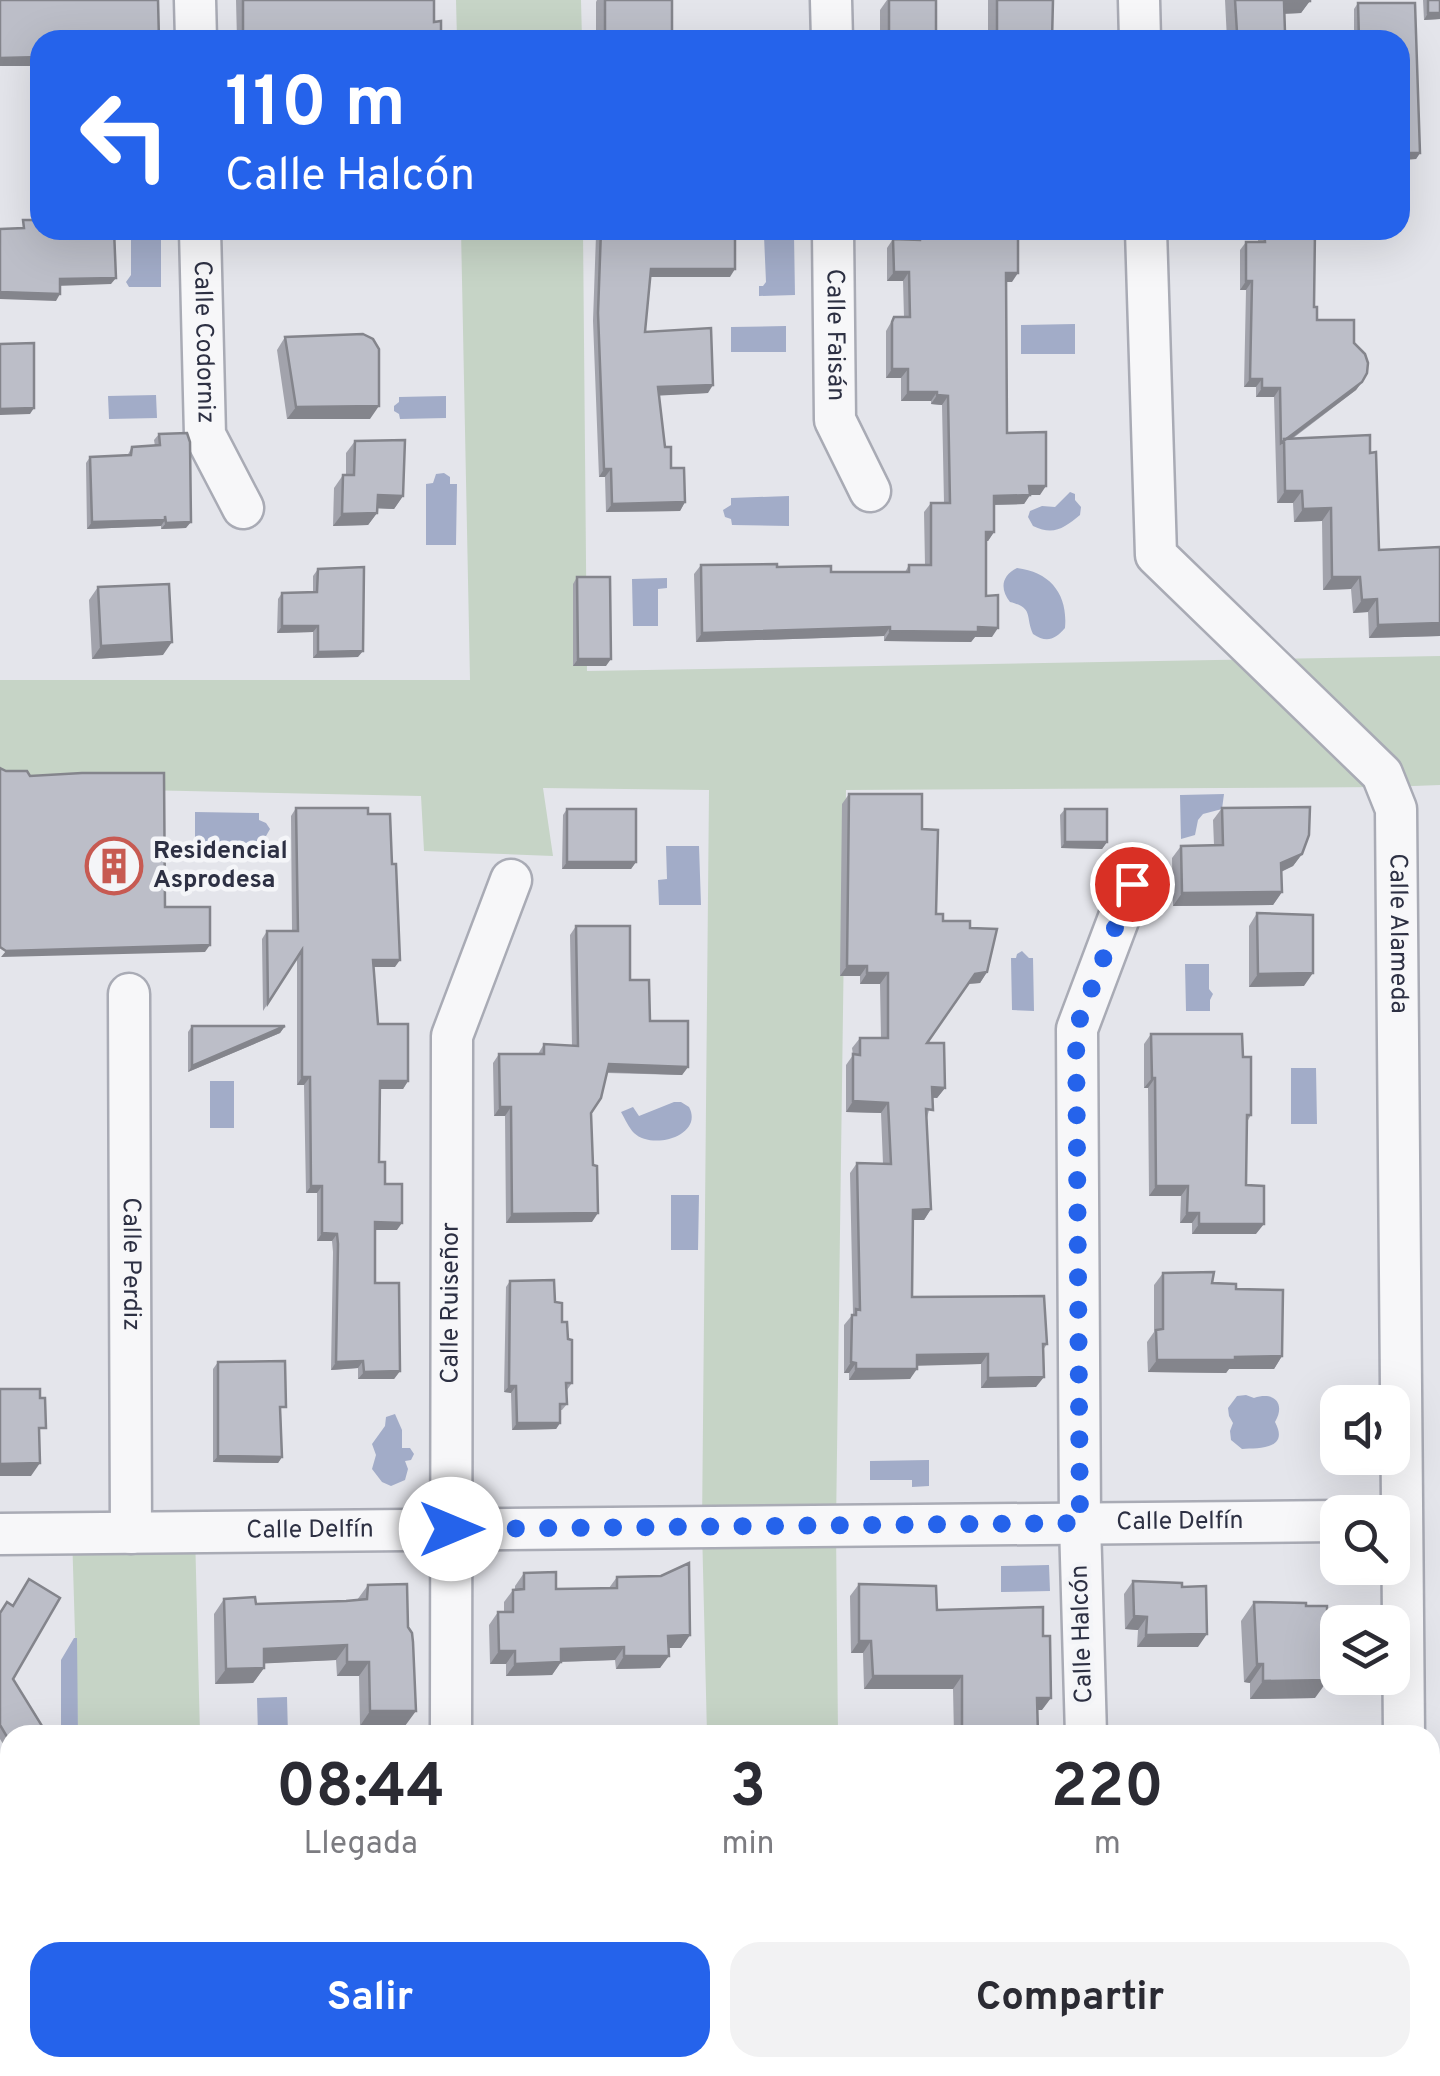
<!DOCTYPE html>
<html lang="es">
<head>
<meta charset="utf-8">
<style>
	:root { --surface:#fff; --page:#f2f2f3; --text:#2b2b33; --muted:#7c7c81; --accent:#2563eb }
	body { margin:0; font-family:Overpass,sans-serif; background:var(--page); color:var(--text); height:100vh; display:flex; flex-direction:column; font-size:38px; white-space:nowrap }
	* { box-sizing:border-box; margin:0 }
	p { font-size:32px; color:var(--muted) }
	.icon { flex:none; width:55px; height:55px; fill:none; stroke:currentColor; stroke-width:2; stroke-linecap:round; stroke-linejoin:round }
	.map { position:relative; flex:1; overflow:hidden }
	.drawer { position:absolute; left:0px; top:1725px; width:1440px; height:352px; display:flex; flex-direction:column; background:var(--surface); border-radius:30px 30px 0 0; box-shadow:0 10px 40px #0002 }
	.drawer>* { flex:none }
	.guide { position:absolute; left:30px; top:30px; width:1380px; height:210px; border-radius:30px; box-shadow:0 10px 40px #0002; background:#2563eb; color:#fff; overflow:hidden }
	.buttons { position:absolute; left:1320px; top:1385px; display:grid; gap:20px }
	.buttons a { display:grid; place-items:center; width:90px; height:90px; border-radius:20px; background:var(--surface); box-shadow:0 10px 40px #0002; font-size:50px }
	.pin { position:absolute; display:grid; place-items:center; width:85px; height:85px; color:#fff; margin:-42px; border:5px solid #fff; border-radius:50%; box-shadow:0 2px 10px #0007 }
	.me { position:absolute; width:110px; margin:-55px; rotate:90deg; stroke-linejoin:round; filter:drop-shadow(0 0 8px #0008) }
	.turn { display:flex; align-items:center; gap:35px; height:210px; padding:0 30px; font-size:45px }
	.turn .icon { width:130px; height:130px; stroke-width:2.5 }
	.turn b { display:block; font-size:70px; line-height:85px }
	.eta { display:flex; justify-content:space-evenly; align-items:center; height:170px; text-align:center }
	.eta b { font-size:60px; font-weight:700; line-height:70px }
	.button { display:flex; gap:20px; margin-top:auto; padding:20px 30px }
	.button a { flex:1; height:115px; border-radius:30px; background:var(--accent); color:#fff; font-size:40px; font-weight:700; line-height:115px; text-align:center }
	.button a+a { background:var(--page); color:var(--text) }
	.map>svg:first-child { display:block }
	.green { fill:#c6d4c6 }
	.water { fill:#a2acc8 }
	.lines { fill:none; stroke-linecap:round; stroke-linejoin:round }
	.minor-casing { stroke:#a9abb5; stroke-width:45 }
	.minor { stroke:#f7f7f9; stroke-width:40 }
	.wall { fill:#a2a3ac }
	.shaded-wall { fill:#84858c }
	.building { fill:#bcbec8; stroke:#84858c; stroke-width:2.5 }
	.route { stroke:#2563eb; stroke-width:18; stroke-dasharray:0 32.4 }
	.labels { text-anchor:middle; dominant-baseline:central; stroke-width:9; stroke-linejoin:round; paint-order:stroke }
	.street-label { font-size:25px; fill:#2d3043; stroke:#f4f5f8 }
	.poi-label { font-size:25px; font-weight:bold; fill:#2d3043; stroke:#f4f5f8; text-anchor:start }
</style>
</head>
<body>
<div class="map">
<svg width="1440" height="2076" viewBox="0 0 1440 2076">
	<rect width="100%" height="100%" fill="#e4e5eb"/>
	<path class="green" d="M 456,0 L 581,0 L 582,40 L 457,40 Z
		M 461,230 L 583,230 L 587,671 L 1440,656 L 1440,785 L 1387,787 L 846,790 L 836,1527 L 838,1735 L 707,1735 L 702,1528 L 709,790 L 543,788 L 553,856 L 424,851 L 421,796 L 0,787 L 0,680 L 470,680 Z
		M 195,1532 L 200,1735 L 78,1735 L 72,1533 Z
		M 0,1799 L 10,1799 L 10,2068 L 208,2068 L 208,2076 L 0,2076 Z
		M 716,2068 L 842,2068 L 842,2076 L 716,2076 Z"/>
	<path class="water" d="M 131,234 L 161,234 L 161,287 L 129,287 L 126,282 L 131,275 Z
		M 794,235 L 795,295 L 759,296 L 759,286 L 763,286 L 766,282 L 764,236 Z
		M 1075,324 L 1075,354 L 1021,354 L 1021,325 Z
		M 786,326 L 786,352 L 731,352 L 731,327 Z
		M 156,395 L 157,418 L 109,419 L 108,396 Z
		M 446,396 L 446,418 L 400,419 L 399,414 L 394,411 L 394,406 L 399,402 L 399,397 Z
		M 444,473 L 450,477 L 450,484 L 457,484 L 456,545 L 426,545 L 426,484 L 433,483 L 436,474 Z
		M 1070,492 L 1075,494 L 1075,500 L 1081,507 L 1080,515 C 1064,528 1054,536 1033,526 L 1028,517 L 1030,511 L 1042,506 L 1055,507 Z
		M 789,496 L 789,526 L 732,525 L 731,519 L 725,517 L 723,510 L 731,505 L 731,498 Z
		M 1017,568 C 1051,572 1068,595 1065,628 C 1055,640 1046,643 1033,634 C 1025,616 1034,608 1010,602 C 1000,589 1001,576 1017,568 Z
		M 667,578 L 667,588 L 658,589 L 658,626 L 633,626 L 632,579 Z
		M 1224,794 L 1222,809 L 1203,814 L 1198,820 L 1195,835 L 1181,839 L 1180,795 Z
		M 195,812 L 259,813 L 259,820 L 266,823 L 270,829 L 266,836 L 260,838 L 260,845 L 195,845 Z
		M 666,846 L 699,846 L 701,905 L 659,905 L 658,880 L 667,879 Z
		M 1022,951 L 1029,958 L 1033,958 L 1034,1011 L 1012,1010 L 1011,958 L 1016,958 L 1017,954 Z
		M 1185,964 L 1209,964 L 1209,989 L 1213,994 L 1210,1000 L 1210,1011 L 1186,1011 Z
		M 1291,1068 L 1316,1068 L 1317,1124 L 1291,1124 Z
		M 210,1081 L 234,1081 L 234,1128 L 210,1128 Z
		M 674,1102 L 681,1102 L 689,1107 C 704,1135 653,1151 634,1133 C 629,1128 625,1119 621,1112 L 633,1107 L 639,1116 Z
		M 671,1195 L 699,1195 L 698,1250 L 671,1250 Z
		M 1246,1395 L 1254,1398 C 1274,1391 1286,1403 1275,1422 C 1290,1450 1258,1448 1242,1449 L 1231,1440 L 1230,1431 L 1233,1423 L 1229,1416 L 1228,1408 L 1237,1396 Z
		M 395,1414 L 402,1430 L 402,1448 L 410,1448 L 414,1454 L 411,1460 L 405,1461 L 408,1469 L 405,1480 L 391,1486 L 382,1482 L 372,1469 L 376,1455 L 372,1444 L 385,1426 L 386,1417 Z
		M 929,1460 L 929,1486 L 912,1487 L 912,1480 L 870,1480 L 870,1461 Z
		M 1049,1565 L 1050,1591 L 1001,1592 L 1001,1566 Z
		M 74,1638 L 77,1638 L 78,1735 L 61,1735 L 61,1660 Z
		M 287,1697 L 288,1735 L 258,1735 L 257,1698 Z"/>
	<g class="lines">
		<g class="minor-casing">
			<g id="minor">
				<path d="M 195,0 L 196,40"/>
				<path d="M 831,0 L 832,40"/>
				<path d="M 1139,0 L 1140,40"/>
				<path id="s1" d="M 200,230 L 205,435 L 243,508"/>
				<path id="s2" d="M 833,230 L 835,420 L 870,491"/>
				<path id="s3" d="M 1146,230 L 1156,555 L 1382,774 L 1396,809 L 1404,1735"/>
				<path id="s4" d="M 129,994 L 131,1533"/>
				<path id="s5" d="M 0,1534 L 1338,1521"/>
				<path id="s6" d="M 451,1735 L 452,1036 L 511,880"/>
				<path d="M 1086,1735 L 1080,1523 L 1077,1029 L 1132,883"/>
				<path d="M 452,2068 L 452,2076"/>
				<path d="M 1148,2068 L 1151,2076"/>
				<path d="M 1408,2068 L 1408,2076"/>
			</g>
		</g>
		<use href="#minor" class="minor"/>
	</g>
	<path class="wall" d="M 236,0 L 434,0 L 434,22 L 441,40 L 237,40 Z
		M 597,0 L 672,0 L 672,40 L 596,40 L 596,2 Z
		M 887,0 L 936,0 L 936,40 L 880,40 L 880,10 Z
		M 988,0 L 1053,0 L 1052,40 L 988,40 Z
		M 1225,0 L 1310,0 L 1301,13 L 1284,14 L 1279,40 L 1227,40 Z
		M 1423,0 L 1440,0 L 1440,19 L 1424,20 Z
		M 1358,3 L 1415,3 L 1420,153 L 1416,159 L 1400,160 L 1400,40 L 1354,40 L 1354,9 Z
		M 599,230 L 699,230 L 700,237 L 730,277 L 650,277 L 645,332 L 708,393 L 659,395 L 665,447 L 671,468 L 685,502 L 680,511 L 606,512 L 605,477 L 599,477 L 593,321 L 596,235 Z
		M 913,230 L 992,230 L 992,236 L 1012,282 L 1006,282 L 1007,433 L 1040,495 L 1030,495 L 1024,504 L 994,505 L 994,532 L 988,541 L 986,541 L 986,596 L 992,637 L 975,637 L 971,642 L 884,641 L 884,636 L 696,642 L 694,574 L 701,565 L 777,567 L 831,572 L 905,572 L 909,565 L 925,565 L 924,512 L 931,503 L 944,503 L 942,405 L 931,404 L 931,401 L 901,401 L 901,378 L 886,378 L 886,331 L 894,317 L 904,317 L 903,281 L 887,281 L 887,248 L 893,239 L 913,240 Z
		M 1258,230 L 1315,230 L 1314,307 L 1317,320 L 1354,343 L 1362,382 L 1356,390 L 1292,439 L 1370,453 L 1379,550 L 1440,547 L 1440,636 L 1369,638 L 1368,612 L 1353,613 L 1351,589 L 1323,590 L 1322,521 L 1294,522 L 1293,503 L 1277,503 L 1274,397 L 1256,397 L 1256,387 L 1244,387 L 1246,290 L 1240,290 L 1240,250 L 1246,242 L 1258,242 Z
		M 285,337 L 370,419 L 287,419 L 277,350 Z
		M 159,434 L 186,528 L 161,529 L 161,526 L 87,529 L 86,463 L 90,457 L 127,456 L 132,447 L 155,446 L 154,440 Z
		M 355,441 L 403,496 L 394,509 L 377,508 L 377,513 L 368,525 L 333,526 L 334,488 L 343,475 L 346,475 L 346,453 Z
		M 318,569 L 358,657 L 313,658 L 313,632 L 277,633 L 278,599 L 282,593 L 313,592 L 313,576 Z
		M 577,577 L 606,666 L 573,666 L 573,584 Z
		M 98,587 L 163,655 L 92,659 L 89,600 Z
		M 849,794 L 922,829 L 936,914 L 943,921 L 970,928 L 987,972 L 980,983 L 967,984 L 927,1043 L 945,1088 L 937,1098 L 932,1098 L 927,1118 L 931,1209 L 924,1220 L 913,1220 L 912,1297 L 1047,1344 L 1043,1350 L 1036,1387 L 981,1388 L 981,1364 L 917,1365 L 910,1379 L 849,1380 L 849,1373 L 844,1373 L 844,1325 L 853,1314 L 850,1173 L 857,1163 L 883,1164 L 881,1113 L 846,1112 L 846,1065 L 853,1055 L 852,1048 L 860,1038 L 881,1038 L 880,984 L 860,984 L 860,976 L 840,976 L 842,804 Z
		M 296,808 L 395,967 L 373,967 L 378,1024 L 408,1081 L 403,1089 L 380,1089 L 379,1162 L 397,1230 L 375,1230 L 375,1283 L 400,1371 L 394,1379 L 358,1379 L 358,1368 L 331,1370 L 333,1252 L 332,1241 L 317,1241 L 317,1193 L 306,1193 L 304,1085 L 297,1085 L 297,958 L 263,1011 L 262,939 L 267,931 L 292,931 L 291,816 Z
		M 1222,808 L 1302,854 L 1293,866 L 1281,872 L 1282,892 L 1273,905 L 1173,906 L 1172,858 L 1181,846 L 1214,845 L 1213,820 Z
		M 567,809 L 636,862 L 631,869 L 562,869 L 563,815 Z
		M 1065,809 L 1107,842 L 1102,849 L 1061,848 L 1060,815 Z
		M 1257,913 L 1304,986 L 1249,987 L 1249,926 Z
		M 576,926 L 630,980 L 650,1021 L 688,1067 L 682,1075 L 607,1073 L 591,1113 L 592,1222 L 506,1223 L 505,1116 L 494,1116 L 493,1063 L 499,1054 L 538,1054 L 544,1044 L 572,1046 L 570,935 Z
		M 192,1026 L 285,1026 L 280,1033 L 188,1072 L 188,1032 Z
		M 1151,1034 L 1243,1057 L 1251,1115 L 1247,1122 L 1246,1185 L 1256,1234 L 1192,1234 L 1192,1223 L 1180,1223 L 1181,1196 L 1149,1196 L 1148,1088 L 1144,1088 L 1144,1044 Z
		M 1163,1273 L 1236,1289 L 1282,1356 L 1274,1369 L 1229,1369 L 1226,1373 L 1148,1372 L 1147,1342 L 1154,1332 L 1154,1285 Z
		M 510,1281 L 555,1302 L 562,1322 L 568,1339 L 572,1383 L 567,1390 L 567,1404 L 562,1410 L 560,1410 L 560,1423 L 556,1429 L 512,1430 L 511,1393 L 504,1392 L 506,1287 Z
		M 218,1362 L 281,1413 L 282,1457 L 278,1463 L 213,1462 L 213,1369 Z
		M 524,1573 L 556,1589 L 609,1588 L 617,1577 L 690,1635 L 681,1648 L 669,1648 L 660,1668 L 616,1669 L 615,1660 L 561,1662 L 552,1675 L 506,1676 L 506,1664 L 490,1664 L 489,1625 L 498,1612 L 504,1612 L 504,1602 L 513,1590 L 515,1590 L 515,1586 Z
		M 1133,1581 L 1182,1587 L 1198,1647 L 1137,1647 L 1138,1630 L 1125,1629 L 1124,1594 Z
		M 859,1584 L 937,1610 L 1042,1710 L 1037,1710 L 1038,1735 L 954,1735 L 953,1689 L 864,1689 L 863,1653 L 851,1653 L 850,1596 Z
		M 368,1585 L 405,1726 L 360,1726 L 359,1676 L 337,1676 L 336,1660 L 264,1663 L 264,1668 L 253,1683 L 215,1684 L 214,1614 L 224,1599 L 256,1604 L 357,1600 Z
		M 1254,1602 L 1315,1698 L 1250,1699 L 1250,1683 L 1244,1682 L 1241,1621 Z
		M 0,1612 L 13,1679 L 10,1756 L 0,1739 Z
		M 227,2068 L 332,2068 L 332,2076 L 227,2076 Z
		M 591,2068 L 651,2068 L 651,2076 L 591,2076 Z
		M 877,2068 L 1019,2068 L 1019,2076 L 877,2076 Z
		M 1208,2068 L 1274,2068 L 1274,2076 L 1208,2076 Z"/>
	<path class="shaded-wall" d="M 1310,1 L 1301,13 L 1275,14 L 1284,2 Z
		M 1428,13 L 1440,13 L 1440,19 L 1424,20 Z
		M 1237,32 L 1285,32 L 1279,40 L 1231,40 Z
		M 40,57 L 40,66 L 0,66 L 0,58 Z
		M 1400,153 L 1420,153 L 1416,159 L 1400,160 Z
		M 651,269 L 735,269 L 730,277 L 646,277 Z
		M 894,272 L 909,272 L 903,281 L 887,281 Z
		M 1006,273 L 1018,273 L 1012,282 L 1000,282 Z
		M 116,278 L 111,284 L 56,286 L 60,279 Z
		M 1246,281 L 1252,281 L 1246,290 L 1240,290 Z
		M 0,292 L 60,294 L 56,301 L 0,299 Z
		M 892,369 L 908,369 L 901,378 L 886,378 Z
		M 1250,379 L 1262,379 L 1256,387 L 1244,387 Z
		M 1362,382 L 1356,390 L 1284,444 L 1284,440 Z
		M 713,385 L 708,393 L 652,396 L 658,387 Z
		M 1262,388 L 1280,388 L 1274,397 L 1256,397 Z
		M 908,392 L 937,392 L 931,401 L 901,401 Z
		M 937,395 L 948,396 L 942,405 L 931,404 Z
		M 379,406 L 370,419 L 287,419 L 296,407 Z
		M 34,408 L 30,414 L 0,415 L 0,409 Z
		M 604,469 L 611,469 L 605,477 L 599,477 Z
		M 1029,486 L 1046,486 L 1040,495 L 1030,495 L 1024,504 L 987,505 L 994,496 Z
		M 1285,491 L 1302,491 L 1293,503 L 1277,503 Z
		M 378,495 L 403,496 L 394,509 L 369,508 Z
		M 685,502 L 680,511 L 606,512 L 612,504 Z
		M 1331,508 L 1322,521 L 1294,522 L 1303,509 Z
		M 377,513 L 368,525 L 333,526 L 342,514 Z
		M 165,520 L 161,526 L 87,529 L 92,522 Z
		M 191,522 L 186,528 L 161,529 L 166,523 Z
		M 986,532 L 994,532 L 988,541 L 979,541 Z
		M 1332,577 L 1360,577 L 1351,589 L 1323,590 Z
		M 1377,599 L 1368,612 L 1353,613 L 1362,600 Z
		M 1440,623 L 1440,636 L 1369,638 L 1378,625 Z
		M 282,626 L 318,626 L 313,632 L 277,633 Z
		M 890,627 L 884,636 L 696,642 L 702,633 Z
		M 978,627 L 998,628 L 992,637 L 975,637 L 971,642 L 884,641 L 890,631 Z
		M 172,642 L 163,655 L 92,659 L 101,646 Z
		M 363,651 L 358,657 L 313,658 L 318,652 Z
		M 578,659 L 611,659 L 606,666 L 573,666 Z
		M 1065,842 L 1107,842 L 1102,849 L 1061,848 Z
		M 1302,854 L 1293,866 L 1272,876 L 1281,863 Z
		M 567,862 L 636,862 L 631,869 L 562,869 Z
		M 1282,892 L 1273,905 L 1173,906 L 1182,893 Z
		M 210,945 L 205,952 L 1,957 L 6,951 Z
		M 373,960 L 400,960 L 395,967 L 367,967 Z
		M 847,966 L 867,966 L 860,976 L 840,976 Z
		M 987,972 L 980,983 L 967,984 L 975,974 Z
		M 867,973 L 888,973 L 880,984 L 860,984 Z
		M 1313,973 L 1304,986 L 1249,987 L 1258,974 Z
		M 285,1026 L 280,1033 L 188,1072 L 192,1066 Z
		M 609,1064 L 688,1067 L 682,1075 L 603,1072 Z
		M 302,1077 L 310,1077 L 304,1085 L 297,1085 Z
		M 1152,1078 L 1155,1078 L 1148,1088 L 1144,1088 Z
		M 380,1081 L 408,1081 L 403,1089 L 375,1089 Z
		M 932,1087 L 945,1088 L 937,1098 L 925,1097 Z
		M 853,1101 L 888,1103 L 881,1113 L 846,1112 Z
		M 500,1107 L 511,1107 L 505,1116 L 494,1116 Z
		M 311,1186 L 322,1186 L 317,1193 L 306,1193 Z
		M 1156,1186 L 1188,1186 L 1181,1196 L 1149,1196 Z
		M 931,1209 L 924,1220 L 906,1220 L 913,1210 Z
		M 598,1213 L 592,1222 L 506,1223 L 512,1214 Z
		M 1187,1213 L 1199,1213 L 1192,1223 L 1180,1223 Z
		M 375,1222 L 402,1223 L 397,1230 L 370,1230 Z
		M 1199,1224 L 1264,1224 L 1256,1234 L 1192,1234 Z
		M 322,1233 L 337,1234 L 332,1241 L 317,1241 Z
		M 988,1354 L 981,1364 L 910,1366 L 917,1355 Z
		M 1282,1356 L 1274,1369 L 1229,1369 L 1226,1373 L 1148,1372 L 1157,1360 Z
		M 363,1361 L 358,1368 L 331,1370 L 336,1362 Z
		M 851,1362 L 856,1363 L 849,1373 L 844,1373 Z
		M 856,1369 L 917,1369 L 910,1379 L 849,1380 Z
		M 400,1371 L 394,1379 L 358,1379 L 364,1372 Z
		M 1044,1377 L 1036,1387 L 981,1388 L 988,1378 Z
		M 509,1386 L 516,1386 L 511,1393 L 504,1392 Z
		M 517,1423 L 560,1423 L 556,1429 L 512,1430 Z
		M 218,1456 L 282,1457 L 278,1463 L 213,1462 Z
		M 40,1463 L 31,1476 L 0,1476 L 0,1464 Z
		M 1134,1616 L 1147,1617 L 1138,1630 L 1125,1629 Z
		M 1207,1634 L 1198,1647 L 1137,1647 L 1146,1635 Z
		M 690,1635 L 681,1648 L 659,1648 L 668,1636 Z
		M 859,1641 L 871,1641 L 863,1653 L 851,1653 Z
		M 347,1645 L 336,1660 L 253,1664 L 264,1649 Z
		M 624,1647 L 615,1660 L 552,1662 L 561,1649 Z
		M 499,1651 L 515,1651 L 506,1664 L 490,1664 Z
		M 624,1656 L 669,1656 L 660,1668 L 616,1669 Z
		M 347,1662 L 369,1662 L 359,1676 L 337,1676 Z
		M 561,1662 L 552,1675 L 506,1676 L 515,1664 Z
		M 1257,1664 L 1263,1664 L 1250,1683 L 1244,1682 Z
		M 264,1668 L 253,1683 L 215,1684 L 226,1669 Z
		M 873,1676 L 962,1676 L 953,1689 L 864,1689 Z
		M 1328,1680 L 1315,1698 L 1250,1699 L 1263,1681 Z
		M 1037,1698 L 1051,1698 L 1042,1710 L 1028,1710 Z
		M 370,1711 L 416,1711 L 405,1726 L 360,1726 Z"/>
	<path class="building" d="M 0,0 L 158,0 L 159,40 L 40,40 L 40,57 L 0,58 Z
		M 243,0 L 434,0 L 434,22 L 441,21 L 441,40 L 243,40 Z
		M 605,0 L 672,0 L 672,40 L 605,40 Z
		M 889,0 L 936,0 L 936,40 L 889,40 Z
		M 997,0 L 1053,0 L 1052,40 L 997,40 Z
		M 1235,0 L 1310,0 L 1310,1 L 1284,2 L 1285,32 L 1237,32 Z
		M 1428,0 L 1440,0 L 1440,13 L 1428,13 Z
		M 1358,3 L 1415,3 L 1420,153 L 1400,153 L 1400,40 L 1359,40 Z
		M 23,220 L 40,220 L 40,230 L 114,230 L 116,278 L 60,279 L 60,294 L 0,292 L 0,229 L 24,228 Z
		M 601,230 L 699,230 L 700,237 L 735,237 L 735,269 L 651,269 L 645,332 L 711,328 L 713,385 L 658,387 L 665,447 L 671,447 L 671,468 L 684,468 L 685,502 L 612,504 L 611,469 L 604,469 L 598,313 Z
		M 920,230 L 992,230 L 992,236 L 1018,236 L 1018,273 L 1006,273 L 1007,433 L 1046,432 L 1046,486 L 1029,486 L 1030,495 L 994,496 L 994,532 L 986,532 L 986,596 L 998,595 L 998,628 L 978,627 L 978,632 L 890,631 L 890,627 L 702,633 L 701,565 L 777,564 L 777,567 L 831,566 L 831,572 L 909,572 L 909,565 L 931,565 L 931,503 L 950,503 L 948,396 L 937,395 L 937,392 L 908,392 L 908,369 L 892,369 L 892,322 L 894,317 L 910,317 L 909,272 L 894,272 L 893,239 L 920,240 Z
		M 1264,230 L 1315,230 L 1314,307 L 1317,307 L 1317,320 L 1354,320 L 1354,343 L 1365,354 L 1368,363 L 1367,373 L 1362,382 L 1281,443 L 1280,388 L 1262,388 L 1262,379 L 1250,379 L 1252,281 L 1246,281 L 1246,242 L 1265,242 Z
		M 363,334 L 373,339 L 379,349 L 379,406 L 296,407 L 285,337 Z
		M 34,343 L 34,408 L 0,409 L 0,344 Z
		M 187,433 L 190,442 L 191,522 L 166,523 L 165,516 L 165,520 L 92,522 L 90,457 L 131,455 L 132,447 L 160,445 L 159,434 Z
		M 1370,435 L 1370,453 L 1376,452 L 1379,550 L 1440,547 L 1440,623 L 1378,625 L 1377,599 L 1362,600 L 1360,577 L 1332,577 L 1331,508 L 1303,509 L 1302,491 L 1285,491 L 1284,439 Z
		M 405,440 L 403,496 L 378,495 L 377,513 L 342,514 L 343,475 L 354,475 L 355,441 Z
		M 364,567 L 363,651 L 318,652 L 318,626 L 282,626 L 282,593 L 317,592 L 318,569 Z
		M 577,577 L 610,577 L 611,659 L 578,659 Z
		M 169,584 L 172,642 L 101,646 L 98,587 Z
		M 0,768 L 6,771 L 27,771 L 30,776 L 82,773 L 164,773 L 165,907 L 210,907 L 210,945 L 6,951 L 0,947 Z
		M 849,794 L 922,794 L 922,829 L 938,830 L 936,914 L 943,914 L 943,921 L 970,921 L 970,928 L 997,929 L 987,972 L 975,974 L 927,1043 L 944,1043 L 945,1088 L 932,1087 L 933,1110 L 926,1109 L 931,1209 L 913,1210 L 912,1297 L 1044,1296 L 1047,1344 L 1043,1344 L 1044,1377 L 988,1378 L 988,1354 L 917,1355 L 917,1369 L 856,1369 L 856,1363 L 851,1362 L 852,1315 L 856,1315 L 856,1309 L 860,1310 L 857,1163 L 891,1164 L 888,1103 L 853,1101 L 853,1054 L 860,1055 L 860,1038 L 888,1038 L 888,973 L 867,973 L 867,966 L 847,966 Z
		M 1310,807 L 1309,835 L 1302,854 L 1281,863 L 1282,892 L 1182,893 L 1181,846 L 1223,845 L 1222,808 Z
		M 296,808 L 368,808 L 368,814 L 390,814 L 392,864 L 396,864 L 400,960 L 373,960 L 378,1024 L 408,1024 L 408,1081 L 380,1081 L 379,1162 L 385,1162 L 385,1184 L 402,1184 L 402,1223 L 375,1222 L 375,1283 L 399,1283 L 400,1371 L 364,1372 L 363,1361 L 336,1362 L 338,1244 L 337,1234 L 322,1233 L 322,1186 L 311,1186 L 310,1077 L 302,1077 L 302,950 L 268,1003 L 267,931 L 298,931 Z
		M 567,809 L 636,809 L 636,862 L 567,862 Z
		M 1065,809 L 1107,809 L 1107,842 L 1065,842 Z
		M 1257,913 L 1313,915 L 1313,973 L 1258,974 Z
		M 576,926 L 630,926 L 630,980 L 649,980 L 650,1021 L 688,1021 L 688,1067 L 609,1064 L 601,1098 L 591,1113 L 593,1165 L 597,1166 L 598,1213 L 512,1214 L 511,1107 L 500,1107 L 499,1054 L 544,1054 L 544,1044 L 578,1046 Z
		M 192,1026 L 285,1026 L 192,1066 Z
		M 1151,1034 L 1242,1034 L 1243,1057 L 1251,1057 L 1251,1115 L 1247,1115 L 1246,1185 L 1264,1186 L 1264,1224 L 1199,1224 L 1199,1213 L 1187,1213 L 1188,1186 L 1156,1186 L 1155,1078 L 1152,1078 Z
		M 1214,1272 L 1212,1283 L 1236,1284 L 1236,1289 L 1283,1290 L 1282,1356 L 1235,1357 L 1235,1360 L 1157,1360 L 1156,1330 L 1163,1329 L 1163,1273 Z
		M 554,1280 L 555,1302 L 562,1303 L 562,1322 L 567,1322 L 568,1339 L 572,1340 L 572,1383 L 566,1383 L 567,1404 L 560,1404 L 560,1423 L 517,1423 L 516,1386 L 509,1386 L 510,1281 Z
		M 285,1361 L 286,1407 L 280,1407 L 282,1457 L 218,1456 L 218,1362 Z
		M 0,1389 L 40,1389 L 40,1398 L 45,1398 L 46,1428 L 39,1428 L 40,1463 L 0,1464 Z
		M 689,1563 L 690,1635 L 668,1636 L 669,1656 L 624,1656 L 624,1647 L 561,1649 L 561,1662 L 515,1664 L 515,1651 L 499,1651 L 498,1612 L 513,1612 L 513,1590 L 524,1589 L 524,1573 L 556,1572 L 556,1589 L 617,1588 L 617,1577 L 661,1576 Z
		M 29,1579 L 60,1598 L 13,1679 L 47,1734 L 10,1735 L 10,1742 L 0,1725 L 0,1613 L 7,1602 L 13,1606 Z
		M 1133,1581 L 1182,1583 L 1182,1587 L 1206,1586 L 1207,1634 L 1146,1635 L 1147,1617 L 1134,1616 Z
		M 407,1584 L 408,1627 L 412,1633 L 413,1642 L 416,1711 L 370,1711 L 369,1662 L 347,1662 L 347,1645 L 264,1649 L 264,1668 L 226,1669 L 224,1599 L 255,1597 L 256,1604 L 346,1601 L 367,1599 L 368,1585 Z
		M 859,1584 L 936,1586 L 937,1610 L 1043,1607 L 1043,1636 L 1050,1636 L 1051,1698 L 1037,1698 L 1038,1735 L 962,1735 L 962,1676 L 873,1676 L 871,1641 L 859,1641 Z
		M 1254,1602 L 1306,1603 L 1306,1606 L 1327,1606 L 1328,1680 L 1263,1681 L 1263,1664 L 1257,1664 Z
		M 234,2068 L 332,2068 L 332,2076 L 234,2076 Z
		M 595,2068 L 651,2068 L 651,2076 L 596,2076 Z
		M 886,2068 L 1019,2068 L 1019,2076 L 886,2076 Z
		M 1213,2068 L 1274,2068 L 1274,2076 L 1213,2076 Z"/>
	<g class="lines">
		<path class="route" d="M 451,1529 L 1080,1523 L 1076,1029 L 1132,884"/>
	</g>
	<defs>
		<g id="building-ring" transform="scale(2.875)"><circle r="9.5" fill="#f4f5f8" stroke="#c75a52" stroke-width="1.5"/><path d="M-4-6H4V6H1V3H-1V6H-4ZM-2.5-4.3h1.7v1.8h-1.7ZM.8-4.3h1.7v1.8H.8ZM-2.5-1h1.7V.8h-1.7ZM.8-1h1.7V.8H.8Z" fill="#c75a52"/></g>
	</defs>
	<g fill-rule="evenodd">
		<use href="#building-ring" x="114" y="866"/>
	</g>
	<g class="labels">
		<g class="street-label">
			<text stroke="none"><textPath href="#s2" startOffset="105">Calle Faisán</textPath></text>
			<text stroke="none"><textPath href="#s1" startOffset="112">Calle Codorniz</textPath></text>
			<text stroke="none"><textPath href="#s3" startOffset="802">Calle Alameda</textPath></text>
			<text stroke="none"><textPath href="#s4" startOffset="270">Calle Perdiz</textPath></text>
			<text stroke="none"><textPath href="#s6" startOffset="432">Calle Ruiseñor</textPath></text>
			<text stroke="none"><textPath href="#s5" startOffset="1180">Calle Delfín</textPath></text>
			<text stroke="none"><textPath href="#s5" startOffset="310">Calle Delfín</textPath></text>
			<text transform="translate(1083 1634) rotate(-92)">Calle Halcón</text>
		</g>
		<g class="poi-label">
			<text x="153" y="852">Residencial<tspan x="153" dy="29">Asprodesa</tspan></text>
		</g>
	</g>
</svg>
<div class="buttons">
<a><svg class="icon" aria-label="sound" viewBox="0 0 24 24"><path d="M4 9h4l5-4v14l-5-4H4zM17 9q2 3 0 6"/></svg></a>
<a><svg class="icon" aria-label="search" viewBox="0 0 24 24"><circle cx="10" cy="10" r="6"/><path d="M15 15l6 6"/></svg></a>
<a><svg class="icon" aria-label="layers" viewBox="0 0 24 24"><path d="M12 4l9 5-9 5-9-5zM3 14l9 5 9-5"/></svg></a>
</div>
<div class="pin" style="left:1132px;top:884px;background:#d93025"><svg class="icon" aria-label="arrive" viewBox="0 0 24 24"><path d="M6 21V4h12l-3 4 3 4H6"/></svg></div>
<svg class="me" style="left:451px;top:1529px" viewBox="-20 -20 40 40"><circle r="19" fill="#fff"/><path d="M0-13L10 11 0 6-10 11z" fill="#2563eb"/></svg>
<div class="guide">
<div class="turn"><svg class="icon" aria-label="left" viewBox="0 0 24 24"><path d="M17 20v-9H6M10 6l-5 5 5 5"/></svg><div><b>110 m</b>Calle Halcón</div></div>
</div>
<section class="drawer">
<div class="eta">
<div><b>08:44</b><p>Llegada</p></div>
<div><b>3</b><p>min</p></div>
<div><b>220</b><p>m</p></div>
</div>
<div class="button"><a>Salir</a><a>Compartir</a></div>
</section>
</div>
</body>
</html>
